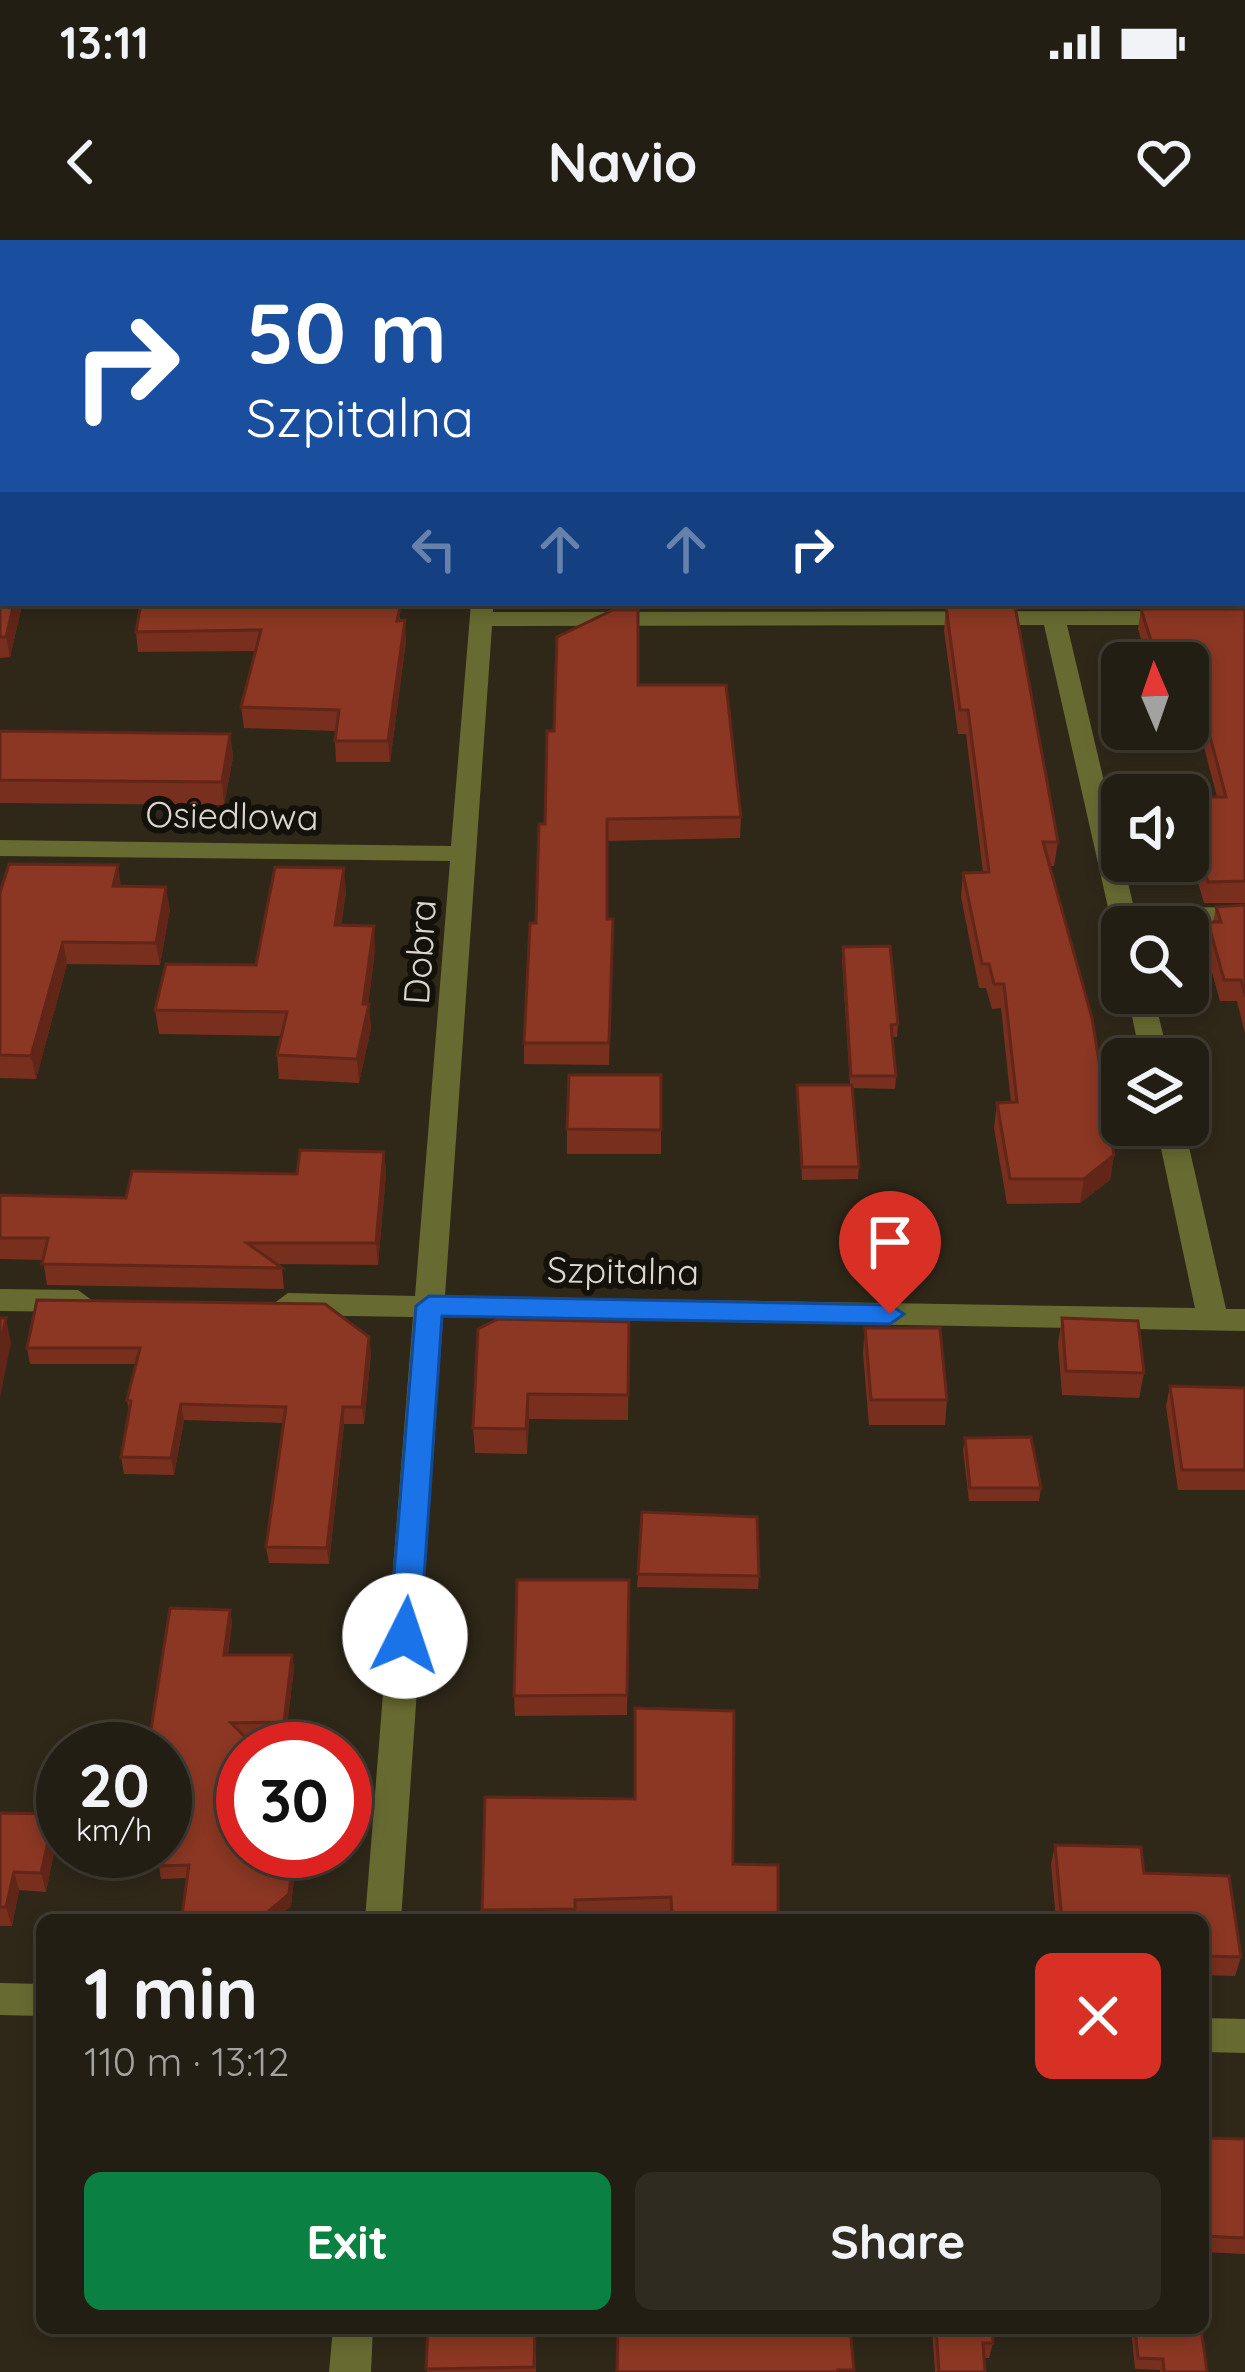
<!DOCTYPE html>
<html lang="en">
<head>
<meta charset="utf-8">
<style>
	:root { --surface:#231e13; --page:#2f2b21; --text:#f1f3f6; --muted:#a3a2a0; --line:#403c33; --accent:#0b8043 }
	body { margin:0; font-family:Quicksand,sans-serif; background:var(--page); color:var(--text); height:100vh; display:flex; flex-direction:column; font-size:45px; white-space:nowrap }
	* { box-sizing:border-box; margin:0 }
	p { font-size:39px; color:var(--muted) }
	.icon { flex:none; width:66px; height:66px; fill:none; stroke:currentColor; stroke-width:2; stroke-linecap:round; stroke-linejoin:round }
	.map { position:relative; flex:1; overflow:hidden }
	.sheet { position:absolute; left:36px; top:1674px; width:1173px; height:420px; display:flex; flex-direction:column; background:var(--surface); border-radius:18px; box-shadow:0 6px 18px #0003,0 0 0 3px var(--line) }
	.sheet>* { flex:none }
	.banner { position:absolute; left:0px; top:0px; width:1245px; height:366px; box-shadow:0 6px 18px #0003,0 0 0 3px var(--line); background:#1a4fa0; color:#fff; overflow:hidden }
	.needle { width:78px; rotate:358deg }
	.fabs { position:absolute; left:1101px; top:402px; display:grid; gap:24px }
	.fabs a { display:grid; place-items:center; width:108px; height:108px; border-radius:18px; background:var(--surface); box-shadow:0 6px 18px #0003,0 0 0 3px var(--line); font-size:60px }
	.speed { position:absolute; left:36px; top:1482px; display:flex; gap:24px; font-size:60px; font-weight:700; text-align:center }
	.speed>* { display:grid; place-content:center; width:156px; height:156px; border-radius:50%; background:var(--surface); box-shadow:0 6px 18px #0003,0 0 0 3px var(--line); line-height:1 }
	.speed small { font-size:30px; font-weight:400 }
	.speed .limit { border:18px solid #d22; background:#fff; color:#111 }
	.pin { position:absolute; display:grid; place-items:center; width:102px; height:102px; color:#fff; margin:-123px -51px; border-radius:50% 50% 50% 0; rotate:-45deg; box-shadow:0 0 12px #0007 }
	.pin .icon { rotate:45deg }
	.me { position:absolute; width:132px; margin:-66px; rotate:4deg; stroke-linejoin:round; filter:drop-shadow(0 0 9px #0008) }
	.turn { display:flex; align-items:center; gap:42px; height:252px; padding:0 48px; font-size:54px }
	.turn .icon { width:156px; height:156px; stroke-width:2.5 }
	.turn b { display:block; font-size:84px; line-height:102px }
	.lanes { display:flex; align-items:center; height:114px; padding:0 48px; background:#0003; justify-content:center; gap:60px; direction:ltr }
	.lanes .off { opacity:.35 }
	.round { display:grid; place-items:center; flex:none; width:126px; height:126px; border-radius:18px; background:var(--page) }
	.overview { display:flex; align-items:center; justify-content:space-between; height:204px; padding:0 48px }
	h1 { font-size:72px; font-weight:800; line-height:90px }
	.primary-button { display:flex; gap:24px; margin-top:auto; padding:24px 48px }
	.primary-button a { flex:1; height:138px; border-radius:18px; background:var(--accent); color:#fff; font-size:48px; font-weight:800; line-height:138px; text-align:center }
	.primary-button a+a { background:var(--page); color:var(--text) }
	.status { display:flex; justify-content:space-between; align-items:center; height:84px; padding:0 60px; background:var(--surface); direction:ltr }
	.status svg { height:33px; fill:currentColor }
	header { display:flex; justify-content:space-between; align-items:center; height:156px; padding:0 48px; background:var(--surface); font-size:54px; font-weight:800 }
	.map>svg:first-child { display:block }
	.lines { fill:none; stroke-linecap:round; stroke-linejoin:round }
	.minor { fill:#686b31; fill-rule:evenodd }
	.wall { fill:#782f1e }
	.shaded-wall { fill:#612618 }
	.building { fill:#8b3723; stroke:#612618; stroke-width:3 }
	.route { fill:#1a73e8; stroke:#114b97; stroke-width:3 }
	.labels { text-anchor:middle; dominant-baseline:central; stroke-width:12; stroke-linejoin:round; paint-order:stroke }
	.street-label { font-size:36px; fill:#dbd7ce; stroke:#14110b }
</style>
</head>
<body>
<div class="status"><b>13:11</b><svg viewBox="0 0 49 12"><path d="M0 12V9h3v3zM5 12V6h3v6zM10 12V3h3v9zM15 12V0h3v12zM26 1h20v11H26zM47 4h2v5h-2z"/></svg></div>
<header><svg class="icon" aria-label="back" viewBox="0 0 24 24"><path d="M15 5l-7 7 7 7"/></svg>Navio<svg class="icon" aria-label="heart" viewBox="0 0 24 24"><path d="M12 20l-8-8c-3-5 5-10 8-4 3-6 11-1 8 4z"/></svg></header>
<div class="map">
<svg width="1245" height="2132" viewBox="0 0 1245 2132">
	<rect width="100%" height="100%" fill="#2f2819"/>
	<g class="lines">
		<path class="minor" d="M 505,0 L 523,0 L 523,3 L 505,3 Z
			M 1242,74 L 1245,74 L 1245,86 L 1242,86 Z
			M 0,81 L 3,81 L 3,93 L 0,93 Z
			M 471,363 L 493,363 L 493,372 L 1245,371 L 1245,385 L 1067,385 L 1134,668 L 1245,667 L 1245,683 L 1138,684 L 1122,687 L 1122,694 L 1113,687 L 1110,676 L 1044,385 L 492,386 L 445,1056 L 1195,1068 L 1156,885 L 1184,885 L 1226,1069 L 1245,1069 L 1245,1091 L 443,1077 L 401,1680 L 365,1680 L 413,1077 L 288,1075 L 273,1064 L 288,1053 L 415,1056 L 450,621 L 0,616 L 0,600 L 451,606 Z
			M 1127,753 L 1153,753 L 1169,819 L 1141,819 Z
			M 0,1049 L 78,1050 L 93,1061 L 78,1072 L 0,1071 Z
			M 0,1743 L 42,1744 L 42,1776 L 0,1775 Z
			M 1203,1778 L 1245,1779 L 1245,1813 L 1203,1812 Z
			M 333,2088 L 373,2088 L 371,2132 L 329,2132 Z"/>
	</g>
	<path class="wall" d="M 1242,16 L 1245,16 L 1245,73 L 1242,72 Z
		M 1242,91 L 1245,91 L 1245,367 L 1131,367 L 1130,363 L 1242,363 Z
		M 0,220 L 3,220 L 3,287 L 0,287 Z
		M 0,349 L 3,363 L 20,363 L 21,370 L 10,417 L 0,418 Z
		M 940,363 L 1009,363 L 1058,602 L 1054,626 L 1050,626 L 1114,915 L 1110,940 L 1080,963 L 1007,964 L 994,888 L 997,863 L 1011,863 L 1001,768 L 992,769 L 986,748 L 979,748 L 961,657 L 963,633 L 983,632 L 966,494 L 958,494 L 944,390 L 946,367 L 941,367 Z
		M 397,367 L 406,401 L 390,522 L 336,522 L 335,501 L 336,491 L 244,488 L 241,467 L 256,411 L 138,412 L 136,392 Z
		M 1141,369 L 1245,369 L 1245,663 L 1204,663 L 1188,608 L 1188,557 L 1217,557 L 1190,453 L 1188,453 L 1188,423 L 1148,423 L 1138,389 Z
		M 638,445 L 741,577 L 740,598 L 607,601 L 607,679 L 613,679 L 609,825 L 524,824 L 524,803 L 554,491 Z
		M 0,491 L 230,494 L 233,517 L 224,565 L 0,563 Z
		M 121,646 L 170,669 L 160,725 L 67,724 L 36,839 L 0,838 L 0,653 Z
		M 346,652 L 341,685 L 375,710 L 368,764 L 371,788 L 359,843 L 279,839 L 277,815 L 281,796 L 159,794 L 155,770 L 256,725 Z
		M 1245,665 L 1245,793 L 1237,761 L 1220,761 L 1204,704 L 1208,682 L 1213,682 L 1216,667 Z
		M 843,707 L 898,784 L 897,797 L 892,797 L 896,836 L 895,849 L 852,848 L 859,927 L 858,939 L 802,940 L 797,845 L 850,845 L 842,719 Z
		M 661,835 L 661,914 L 567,914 L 567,889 Z
		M 384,912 L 386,933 L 378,1025 L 277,1024 L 282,1028 L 284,1049 L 47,1045 L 43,1020 L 0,1019 L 0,955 L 126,958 L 297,934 Z
		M 37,1060 L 371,1113 L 364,1184 L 344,1184 L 329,1324 L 269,1323 L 266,1307 L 284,1183 L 184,1180 L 174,1235 L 124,1234 L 121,1217 L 129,1171 L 127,1160 L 136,1124 L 30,1124 L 27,1108 Z
		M 1062,1078 L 1144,1133 L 1139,1158 L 1062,1155 L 1058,1103 Z
		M 629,1082 L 628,1180 L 529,1179 L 527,1214 L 475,1213 L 473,1188 Z
		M 865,1088 L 947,1160 L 945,1185 L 869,1185 L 863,1113 Z
		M 1170,1146 L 1245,1148 L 1245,1250 L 1178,1250 L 1166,1166 Z
		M 965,1198 L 1041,1248 L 1039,1261 L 969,1261 L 963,1210 Z
		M 638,1334 L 759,1336 L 758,1349 L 637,1347 Z
		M 629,1340 L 627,1475 L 515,1476 L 514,1456 Z
		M 230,1370 L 232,1383 L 228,1415 L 292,1415 L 294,1428 L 286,1494 L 244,1495 L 243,1611 L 297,1611 L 291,1666 L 275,1680 L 183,1680 L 187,1638 L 161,1639 L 159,1626 L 173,1525 L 165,1524 L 165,1509 Z
		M 734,1471 L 671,1677 L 483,1680 L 482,1670 L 635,1559 Z
		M 0,1573 L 54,1574 L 58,1593 L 46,1652 L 19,1650 L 12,1686 L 0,1686 Z
		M 1055,1605 L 1141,1607 L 1144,1633 L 1229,1636 L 1241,1717 L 1235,1736 L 1203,1735 L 1203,1680 L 1056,1680 L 1051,1624 Z
		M 1203,1898 L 1245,1899 L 1245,2014 L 1203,2012 Z
		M 428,2088 L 536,2088 L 536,2132 L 427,2132 Z
		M 932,2088 L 992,2088 L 993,2103 L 989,2118 L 984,2118 L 985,2132 L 935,2132 Z
		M 1131,2088 L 1201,2088 L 1207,2132 L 1160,2132 L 1160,2130 L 1135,2129 Z"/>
	<path class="shaded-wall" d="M 14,363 L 20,363 L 21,370 L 10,417 L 6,397 Z
		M 405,380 L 406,401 L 390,522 L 388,501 Z
		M 230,494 L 233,517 L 224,565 L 222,542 Z
		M 118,625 L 121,647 L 113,646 Z
		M 344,628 L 346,652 L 337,709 L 335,685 Z
		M 166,647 L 170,669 L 160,725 L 156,703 Z
		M 374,686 L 375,710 L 367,774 L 369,764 L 371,788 L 359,843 L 357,819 Z
		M 63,702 L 67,724 L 36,839 L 31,816 Z
		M 384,912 L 386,933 L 378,1025 L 376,1003 Z
		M 1114,915 L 1110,940 L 1080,963 L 1084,939 Z
		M 6,1078 L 11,1103 L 0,1158 L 0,1106 Z
		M 369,1097 L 371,1113 L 364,1184 L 362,1167 Z
		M 528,1154 L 529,1179 L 527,1214 L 526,1189 Z
		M 181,1164 L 184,1180 L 174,1235 L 171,1218 Z
		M 343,1167 L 344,1184 L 329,1324 L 327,1308 Z
		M 230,1370 L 232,1383 L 226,1427 L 224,1415 Z
		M 292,1415 L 294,1428 L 286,1494 L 284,1482 Z
		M 54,1574 L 58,1593 L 46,1652 L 41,1633 Z
		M 294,1611 L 297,1611 L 291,1666 L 275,1680 L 263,1680 L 263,1676 Z
		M 14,1632 L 19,1650 L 12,1686 L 6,1667 Z"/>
	<path class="building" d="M 138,0 L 446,0 L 446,3 L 61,3 Z
		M 587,0 L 722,1 L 723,3 L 588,3 Z
		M 818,0 L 1050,0 L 1051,3 L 834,3 L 834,1 Z
		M 1242,16 L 1245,16 L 1245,53 L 1242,51 Z
		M 1242,91 L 1245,91 L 1245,346 L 1242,346 Z
		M 0,220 L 3,220 L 3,267 L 0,267 Z
		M 0,349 L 3,349 L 3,363 L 14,363 L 6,397 L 0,397 Z
		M 141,363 L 394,363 L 393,367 L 400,367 L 397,381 L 405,380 L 388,501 L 335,501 L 339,470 L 241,467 L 261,390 L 136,392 Z
		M 946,366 L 1015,366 L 1058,602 L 1043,602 L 1092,778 L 1114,915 L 1084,939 L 1010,939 L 997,863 L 1017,862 L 1004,744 L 994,744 L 989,724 L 982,724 L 963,633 L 989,632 L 968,470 L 960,470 Z
		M 1141,369 L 1245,369 L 1245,641 L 1208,642 L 1188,575 L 1188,557 L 1226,557 L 1193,432 L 1188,433 L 1188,423 L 1158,423 Z
		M 613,370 L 638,370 L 638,445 L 726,445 L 741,577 L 607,579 L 607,679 L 613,679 L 609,803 L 524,803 L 530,683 L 536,683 L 539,584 L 545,584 L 547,491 L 554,491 L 557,397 Z
		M 0,491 L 230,494 L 222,542 L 0,540 Z
		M 9,624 L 118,625 L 113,646 L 166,647 L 156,703 L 63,702 L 31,816 L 0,815 L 0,653 Z
		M 275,627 L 344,628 L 335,685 L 374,686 L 363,764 L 369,764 L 357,819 L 277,815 L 287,772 L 155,770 L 166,724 L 256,725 Z
		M 1245,665 L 1245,756 L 1241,740 L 1224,740 L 1208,682 L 1221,682 L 1216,667 Z
		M 890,706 L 898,784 L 891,785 L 896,836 L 851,836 L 843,707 Z
		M 569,835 L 661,835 L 661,890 L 567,889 Z
		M 797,845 L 852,845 L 859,927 L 802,927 Z
		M 300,910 L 384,912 L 376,1003 L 247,1003 L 282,1028 L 42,1024 L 48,998 L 0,998 L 0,955 L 126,958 L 132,931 L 297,934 Z
		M 37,1060 L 325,1064 L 369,1097 L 362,1167 L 343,1167 L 327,1308 L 266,1307 L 286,1167 L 181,1164 L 171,1218 L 121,1217 L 131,1161 L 127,1160 L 140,1108 L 27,1108 Z
		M 0,1078 L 6,1078 L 0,1106 Z
		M 1062,1078 L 1138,1081 L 1144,1133 L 1066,1131 Z
		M 498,1079 L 629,1082 L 628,1155 L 528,1154 L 526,1189 L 473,1188 L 478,1089 Z
		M 865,1088 L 940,1088 L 947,1160 L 871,1160 Z
		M 1170,1146 L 1245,1148 L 1245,1230 L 1182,1230 Z
		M 1031,1197 L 1041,1248 L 970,1248 L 965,1198 Z
		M 642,1272 L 757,1277 L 759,1336 L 638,1334 Z
		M 517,1340 L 629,1340 L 627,1455 L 514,1456 Z
		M 170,1368 L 230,1370 L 224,1415 L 292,1415 L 284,1482 L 231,1483 L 257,1509 L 243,1509 L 243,1611 L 294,1611 L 289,1654 L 263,1676 L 182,1675 L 189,1625 L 159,1626 L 161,1611 L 165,1611 L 165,1581 L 174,1513 L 165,1512 L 165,1509 L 148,1509 Z
		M 635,1468 L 734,1471 L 733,1624 L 778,1625 L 778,1680 L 672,1680 L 671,1657 L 575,1660 L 575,1669 L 482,1670 L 485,1557 L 635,1559 Z
		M 0,1573 L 54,1574 L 41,1633 L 14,1632 L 6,1667 L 0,1667 Z
		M 1055,1605 L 1141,1607 L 1144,1633 L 1229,1636 L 1241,1717 L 1203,1716 L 1203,1680 L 1062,1680 Z
		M 1203,1898 L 1245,1899 L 1245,1998 L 1203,1996 Z
		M 428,2088 L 535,2088 L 534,2127 L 426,2129 Z
		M 618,2088 L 850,2088 L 854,2130 L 838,2130 L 838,2132 L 617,2132 Z
		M 936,2088 L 992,2088 L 993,2103 L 983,2103 L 985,2132 L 939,2132 Z
		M 1135,2088 L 1201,2088 L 1207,2132 L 1164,2132 L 1163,2119 L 1138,2118 Z"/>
	<path class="route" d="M 429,1056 L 890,1065 L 904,1074 L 890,1084 L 442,1076 L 420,1396 L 415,1405 L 394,1405 L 389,1396 L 416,1066 Z"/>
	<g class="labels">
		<g class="street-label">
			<text transform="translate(232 575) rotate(1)">Osiedlowa</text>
			<text transform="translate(419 712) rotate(-86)">Dobra</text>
			<text transform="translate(623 1030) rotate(1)">Szpitalna</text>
		</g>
	</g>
</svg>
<div class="fabs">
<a><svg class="needle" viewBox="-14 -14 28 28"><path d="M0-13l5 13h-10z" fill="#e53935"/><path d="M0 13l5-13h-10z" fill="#a3a2a0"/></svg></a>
<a><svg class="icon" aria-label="sound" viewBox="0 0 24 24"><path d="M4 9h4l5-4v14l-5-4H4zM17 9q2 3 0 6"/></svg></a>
<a><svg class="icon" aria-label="search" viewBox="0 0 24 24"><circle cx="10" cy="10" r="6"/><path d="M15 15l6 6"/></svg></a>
<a><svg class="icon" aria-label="layers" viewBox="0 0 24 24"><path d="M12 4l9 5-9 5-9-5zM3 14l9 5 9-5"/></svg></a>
</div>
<div class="speed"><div>20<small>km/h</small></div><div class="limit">30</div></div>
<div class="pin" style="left:890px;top:1074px;background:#d93025"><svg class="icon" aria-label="arrive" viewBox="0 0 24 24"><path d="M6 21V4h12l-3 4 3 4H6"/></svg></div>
<svg class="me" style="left:405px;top:1396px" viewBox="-20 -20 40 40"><circle r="19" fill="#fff"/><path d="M0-13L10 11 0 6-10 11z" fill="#1a73e8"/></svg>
<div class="banner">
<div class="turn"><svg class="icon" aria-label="right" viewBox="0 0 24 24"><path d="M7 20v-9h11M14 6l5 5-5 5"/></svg><div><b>50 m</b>Szpitalna</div></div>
<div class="lanes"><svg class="icon off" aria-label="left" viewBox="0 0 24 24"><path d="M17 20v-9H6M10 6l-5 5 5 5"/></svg><svg class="icon off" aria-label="ahead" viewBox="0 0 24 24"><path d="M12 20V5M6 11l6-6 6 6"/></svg><svg class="icon off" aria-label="ahead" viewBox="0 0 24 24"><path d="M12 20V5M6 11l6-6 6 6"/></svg><svg class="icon" aria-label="right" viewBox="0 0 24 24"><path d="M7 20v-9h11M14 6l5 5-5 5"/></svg></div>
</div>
<section class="sheet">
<div class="overview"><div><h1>1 min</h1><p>110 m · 13:12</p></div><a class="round" style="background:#d93025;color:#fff"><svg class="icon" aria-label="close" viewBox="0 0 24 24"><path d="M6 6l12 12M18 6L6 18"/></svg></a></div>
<div class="primary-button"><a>Exit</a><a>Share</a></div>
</section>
</div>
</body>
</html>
